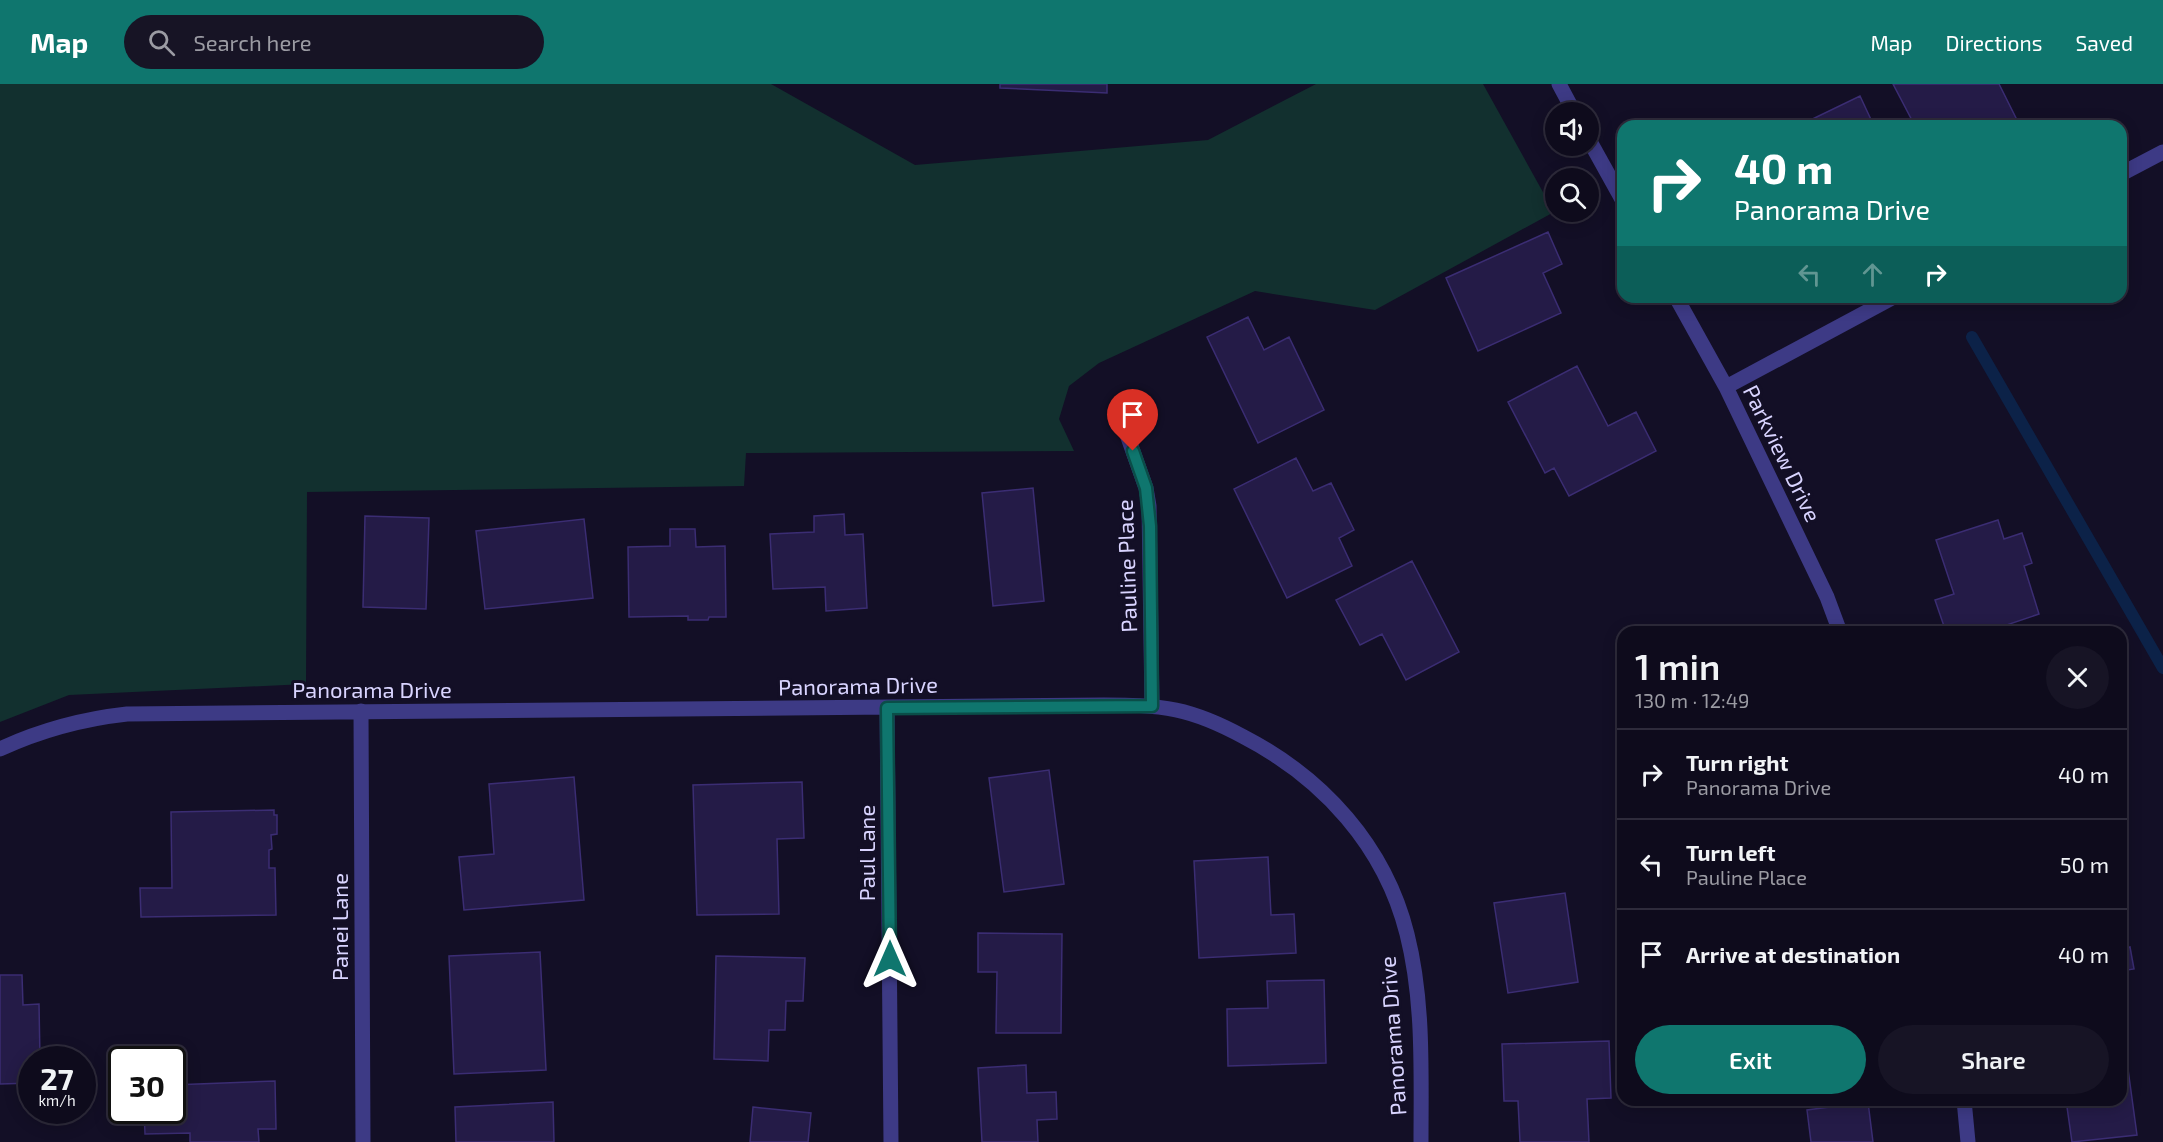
<!DOCTYPE html>
<html lang="en">
<head>
<meta charset="utf-8">
<style>
	:root { --surface:#0e0b1c; --page:#171425; --text:#f1f3f6; --muted:#9b9ba3; --line:#2e2b3b; --accent:#0f766e }
	body { margin:0; font-family:"Exo 2",sans-serif; background:var(--page); color:var(--text); height:100vh; display:flex; flex-direction:column; font-size:22px; white-space:nowrap }
	* { box-sizing:border-box; margin:0 }
	p { font-size:20px; color:var(--muted) }
	.icon { flex:none; width:33px; height:33px; fill:none; stroke:currentColor; stroke-width:2; stroke-linecap:round; stroke-linejoin:round }
	.map { position:relative; flex:1; overflow:hidden }
	.panel { position:absolute; left:1617px; top:542px; width:510px; height:480px; display:flex; flex-direction:column; background:var(--surface); border-radius:18px; box-shadow:0 3px 15px #0003,0 0 0 2px var(--line) }
	.panel>* { flex:none }
	.guide { position:absolute; left:1617px; top:36px; width:510px; height:183px; border-radius:18px; box-shadow:0 3px 15px #0003,0 0 0 2px var(--line); background:#0f766e; color:#fff; overflow:hidden }
	.tools { position:absolute; left:1545px; top:18px; display:grid; gap:12px }
	.tools a { display:grid; place-items:center; width:54px; height:54px; border-radius:50%; background:var(--surface); box-shadow:0 3px 15px #0003,0 0 0 2px var(--line); font-size:30px }
	.speed { position:absolute; left:18px; top:962px; display:flex; gap:12px; font-size:30px; font-weight:700; text-align:center }
	.speed>* { display:grid; place-content:center; width:78px; height:78px; border-radius:50%; background:var(--surface); box-shadow:0 3px 15px #0003,0 0 0 2px var(--line); line-height:1 }
	.speed small { font-size:15px; font-weight:400 }
	.speed .limit { border:3px solid #111; border-radius:9px; background:#fff; color:#111 }
	.pin { position:absolute; display:grid; place-items:center; width:51px; height:51px; color:#fff; margin:-62px -26px; border-radius:50% 50% 50% 0; rotate:-45deg; box-shadow:0 0 6px #0007 }
	.pin .icon { rotate:45deg }
	.me { position:absolute; width:66px; margin:-33px; rotate:0deg; stroke-linejoin:round; filter:drop-shadow(0 0 4px #0008) }
	.turn { display:flex; align-items:center; gap:21px; height:126px; padding:0 18px; font-size:27px }
	.turn .icon { width:78px; height:78px; stroke-width:2.5 }
	.turn b { display:block; font-size:42px; line-height:51px }
	.lanes { display:flex; align-items:center; height:57px; padding:0 18px; background:#0003; justify-content:center; gap:30px; direction:ltr }
	.lanes .off { opacity:.35 }
	.round { display:grid; place-items:center; flex:none; width:63px; height:63px; border-radius:32px; background:var(--page) }
	.head { display:flex; align-items:center; justify-content:space-between; height:102px; padding:0 18px }
	h1 { font-size:36px; font-weight:600; line-height:45px }
	.primary-button { display:flex; gap:12px; margin-top:auto; padding:12px 18px }
	.primary-button a { flex:1; height:69px; border-radius:36px; background:var(--accent); color:#fff; font-size:24px; font-weight:600; line-height:69px; text-align:center }
	.primary-button a+a { background:var(--page); color:var(--text) }
	ul { padding:0; list-style:none }
	li { display:flex; align-items:center; gap:18px; height:90px; padding:0 18px; border-top:2px solid var(--line) }
	li div { flex:1 }
	li b { display:block; font-size:22px }
	li em { font-style:normal }
	header { display:flex; align-items:center; gap:36px; box-sizing:border-box; height:84px; padding:0 30px; background:var(--accent); color:#fff }
	header strong { font-size:28px }
	nav { display:flex; gap:33px; margin-inline-start:auto; font-size:21px }
	.search { width:420px; height:54px; background:var(--page); display:flex; align-items:center; gap:15px; box-sizing:border-box; padding:0 21px; border-radius:33px; color:var(--muted); font-size:22px }
	.map>svg:first-child { display:block }
	.green { fill:#12302f }
	.lines { fill:none; stroke-linecap:round; stroke-linejoin:round }
	.stream { stroke:#0c2248; stroke-width:12 }
	.building { fill:#241b47; stroke:#3b2d73; stroke-width:1.5 }
	.minor { stroke:#3d3a85; stroke-width:15 }
	.route-casing { stroke:#0a4d48; stroke-width:15 }
	.route { stroke:#0f766e; stroke-width:10 }
	.labels { text-anchor:middle; dominant-baseline:central; stroke-width:6; stroke-linejoin:round; paint-order:stroke }
	.street-label { font-size:22px; fill:#d9d4ff; stroke:#130f26 }
</style>
</head>
<body>
<header>
<strong>Map</strong>
<div class="search"><svg class="icon" aria-label="search" viewBox="0 0 24 24"><circle cx="10" cy="10" r="6"/><path d="M15 15l6 6"/></svg>Search here</div>
<nav><a>Map</a><a>Directions</a><a>Saved</a></nav>
</header>
<div class="map">
<svg width="2163" height="1058" viewBox="0 0 2163 1058">
	<rect width="100%" height="100%" fill="#130f26"/>
	<path class="green" d="M 0,0 L 771,0 L 915,81 L 1208,56 L 1316,0 L 1483,0 L 1554,128 L 1375,226 L 1255,207 L 1099,279 L 1069,302 L 1059,335 L 1074,367 L 746,369 L 744,402 L 307,408 L 306,600 L 69,611 L 0,638 Z"/>
	<g class="lines">
		<path class="stream" d="M 1972,253 L 2163,584"/>
	</g>
	<path class="building" d="M 1000,0 L 1107,0 L 1107,9 L 1000,4 Z
		M 1893,0 L 1999,0 L 2020,42 L 1915,42 Z
		M 1860,12 L 1874,42 L 1798,42 Z
		M 1548,148 L 1562,180 L 1543,189 L 1561,229 L 1478,267 L 1446,194 Z
		M 1248,233 L 1264,266 L 1289,253 L 1324,326 L 1258,359 L 1207,253 Z
		M 1577,282 L 1608,342 L 1636,328 L 1656,367 L 1569,412 L 1554,384 L 1545,389 L 1508,318 Z
		M 1296,374 L 1313,407 L 1331,399 L 1354,446 L 1339,454 L 1352,482 L 1287,514 L 1234,405 Z
		M 1033,404 L 1044,517 L 993,522 L 982,409 Z
		M 844,430 L 845,451 L 863,450 L 867,524 L 826,527 L 825,503 L 773,505 L 770,450 L 814,448 L 814,432 Z
		M 365,432 L 429,434 L 426,525 L 363,523 Z
		M 584,435 L 593,514 L 485,525 L 476,447 Z
		M 1998,436 L 2004,455 L 2022,449 L 2032,479 L 2024,482 L 2039,530 L 1986,548 L 1946,548 L 1935,516 L 1954,510 L 1936,456 Z
		M 670,445 L 695,445 L 696,463 L 725,462 L 726,533 L 709,533 L 708,536 L 688,536 L 688,532 L 629,533 L 628,463 L 670,462 Z
		M 1412,477 L 1459,568 L 1406,596 L 1382,550 L 1360,561 L 1336,516 Z
		M 1049,686 L 1064,800 L 1004,808 L 989,694 Z
		M 574,693 L 584,816 L 464,826 L 459,773 L 494,770 L 489,700 Z
		M 802,698 L 804,754 L 777,755 L 779,830 L 697,831 L 693,701 Z
		M 274,726 L 274,731 L 277,731 L 277,750 L 271,751 L 272,765 L 269,766 L 269,784 L 275,784 L 276,831 L 141,833 L 140,804 L 172,804 L 171,728 Z
		M 1268,773 L 1271,831 L 1294,830 L 1296,869 L 1199,874 L 1194,777 Z
		M 1565,809 L 1578,898 L 1508,909 L 1494,819 Z
		M 978,849 L 1062,850 L 1061,949 L 996,949 L 997,888 L 978,888 Z
		M 2130,863 L 2134,885 L 2121,887 L 2121,865 Z
		M 540,868 L 546,986 L 454,990 L 449,872 Z
		M 716,872 L 805,874 L 803,917 L 786,917 L 785,946 L 769,946 L 768,977 L 714,975 Z
		M 0,891 L 22,891 L 23,921 L 39,920 L 40,975 L 32,975 L 32,999 L 0,1000 Z
		M 1324,896 L 1326,979 L 1228,982 L 1227,925 L 1268,924 L 1267,897 Z
		M 1609,957 L 1611,1014 L 1587,1015 L 1589,1058 L 1520,1058 L 1518,1017 L 1504,1017 L 1502,960 Z
		M 2125,963 L 2137,1051 L 2072,1058 L 2066,1016 L 2121,1016 L 2121,964 Z
		M 1026,981 L 1027,1009 L 1056,1008 L 1057,1035 L 1037,1036 L 1038,1058 L 982,1058 L 978,984 Z
		M 275,997 L 276,1045 L 258,1045 L 259,1058 L 190,1058 L 190,1049 L 145,1050 L 144,1026 L 172,1026 L 172,1001 Z
		M 553,1018 L 554,1058 L 456,1058 L 455,1023 Z
		M 1868,1018 L 1873,1058 L 1811,1058 L 1807,1026 Z
		M 753,1023 L 811,1029 L 808,1058 L 750,1058 Z"/>
	<g class="lines">
		<path class="minor" d="M 1559,0 L 1574,28
			M 1588,54 L 1623,117
			M 2121,90 L 2163,68
			M 1676,213 L 1726,303 L 1827,513 L 1840,548
			M 1726,303 L 1894,213
			M 1125,345 L 1146,404 L 1149,422 L 1152,622
			M 887,624 L 891,1058
			M 361,627 L 363,1058
			M 0,665 C 41,646 82,635 127,630 L 1104,621 C 1128,621 1152,621 1176,626 C 1200,631 1222,641 1244,653 C 1323,694 1385,762 1407,850 C 1424,917 1421,989 1421,1058
			M 1964,1016 L 1968,1058"/>
	</g>
	<g class="lines">
		<g class="route-casing">
			<path id="route" d="M 890,875 L 887,624 L 1152,622 L 1150,442 L 1146,404 L 1133,367"/>
		</g>
		<use href="#route" class="route"/>
	</g>
	<g class="labels">
		<g class="street-label">
			<text transform="translate(1783 369) rotate(64)">Parkview Drive</text>
			<text transform="translate(1126 482) rotate(-92)">Pauline Place</text>
			<text transform="translate(858 601) rotate(-1)">Panorama Drive</text>
			<text x="372" y="605">Panorama Drive</text>
			<text transform="translate(866 769) rotate(-90)">Paul Lane</text>
			<text transform="translate(339 843) rotate(-90)">Panei Lane</text>
			<text transform="translate(1392 952) rotate(-94)">Panorama Drive</text>
		</g>
	</g>
</svg>
<div class="tools">
<a><svg class="icon" aria-label="sound" viewBox="0 0 24 24"><path d="M4 9h4l5-4v14l-5-4H4zM17 9q2 3 0 6"/></svg></a>
<a><svg class="icon" aria-label="search" viewBox="0 0 24 24"><circle cx="10" cy="10" r="6"/><path d="M15 15l6 6"/></svg></a>
</div>
<div class="speed"><div>27<small>km/h</small></div><div class="limit">30</div></div>
<div class="pin" style="left:1133px;top:367px;background:#d93025"><svg class="icon" aria-label="arrive" viewBox="0 0 24 24"><path d="M6 21V4h12l-3 4 3 4H6"/></svg></div>
<svg class="me" style="left:890px;top:875px" viewBox="-20 -20 40 40"><path d="M0-17L14 15 0 8-14 15z" fill="#0f766e" stroke="#fff" stroke-width="4"/></svg>
<div class="guide">
<div class="turn"><svg class="icon" aria-label="right" viewBox="0 0 24 24"><path d="M7 20v-9h11M14 6l5 5-5 5"/></svg><div><b>40 m</b>Panorama Drive</div></div>
<div class="lanes"><svg class="icon off" aria-label="left" viewBox="0 0 24 24"><path d="M17 20v-9H6M10 6l-5 5 5 5"/></svg><svg class="icon off" aria-label="ahead" viewBox="0 0 24 24"><path d="M12 20V5M6 11l6-6 6 6"/></svg><svg class="icon" aria-label="right" viewBox="0 0 24 24"><path d="M7 20v-9h11M14 6l5 5-5 5"/></svg></div>
</div>
<section class="panel">
<div class="head"><div><h1>1 min</h1><p>130 m · 12:49</p></div><a class="round"><svg class="icon" aria-label="close" viewBox="0 0 24 24"><path d="M6 6l12 12M18 6L6 18"/></svg></a></div>
<ul>
<li><svg class="icon" aria-label="right" viewBox="0 0 24 24"><path d="M7 20v-9h11M14 6l5 5-5 5"/></svg><div><b>Turn right</b><p>Panorama Drive</p></div><em>40 m</em></li>
<li><svg class="icon" aria-label="left" viewBox="0 0 24 24"><path d="M17 20v-9H6M10 6l-5 5 5 5"/></svg><div><b>Turn left</b><p>Pauline Place</p></div><em>50 m</em></li>
<li><svg class="icon" aria-label="arrive" viewBox="0 0 24 24"><path d="M6 21V4h12l-3 4 3 4H6"/></svg><div><b>Arrive at destination</b></div><em>40 m</em></li>
</ul>
<div class="primary-button"><a>Exit</a><a>Share</a></div>
</section>
</div>
</body>
</html>
